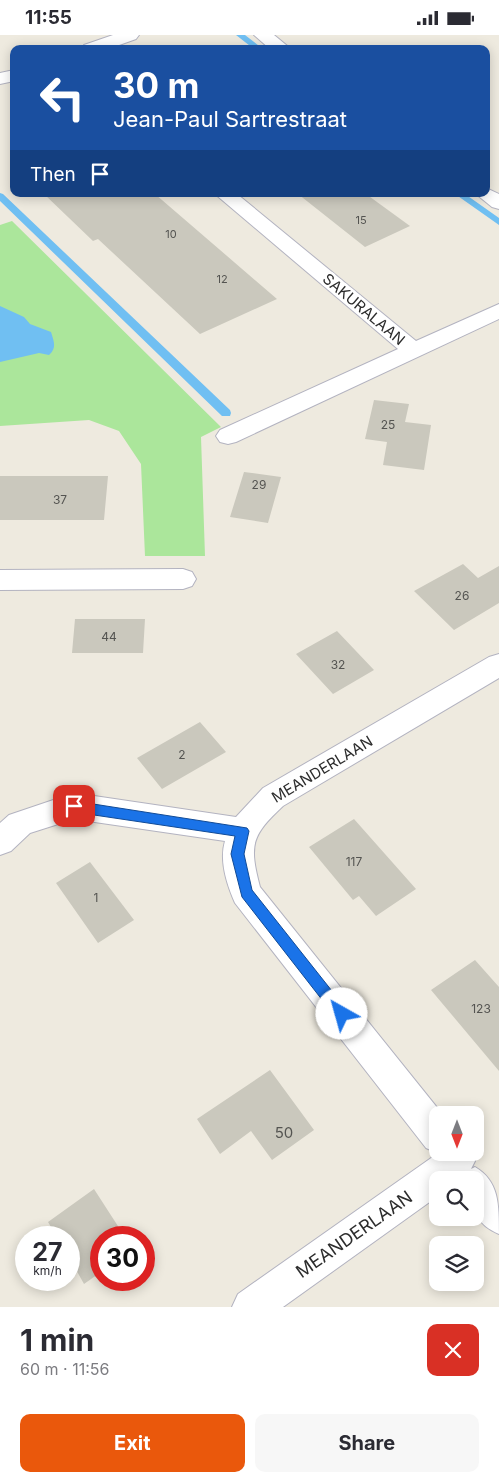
<!DOCTYPE html>
<html lang="en">
<head>
<meta charset="utf-8">
<style>
	:root { --surface:#fff; --page:#f7f7f7; --text:#2b2b33; --muted:#7c7c81; --accent:#ea580c }
	body { margin:0; font-family:Inter,sans-serif; background:var(--page); color:var(--text); height:100vh; display:flex; flex-direction:column; font-size:19px; white-space:nowrap }
	* { box-sizing:border-box; margin:0 }
	p { font-size:16px; color:var(--muted) }
	.icon { flex:none; width:28px; height:28px; fill:none; stroke:currentColor; stroke-width:2; stroke-linecap:round; stroke-linejoin:round }
	.map { position:relative; height:1272px; overflow:hidden }
	.drawer { display:flex; flex-direction:column; background:var(--surface); flex:1 }
	.drawer>* { flex:none }
	.guide { position:absolute; left:10px; top:10px; width:480px; height:152px; border-radius:10px; box-shadow:0 2px 12px #0003; background:#1a4fa0; color:#fff; overflow:hidden }
	.needle { width:32px; rotate:180deg }
	.buttons { position:absolute; left:429px; top:1071px; display:grid; gap:10px }
	.buttons a { display:grid; place-items:center; width:55px; height:55px; border-radius:10px; background:var(--surface); box-shadow:0 2px 12px #0003; font-size:25px }
	.speed { position:absolute; left:15px; top:1191px; display:flex; gap:10px; font-size:25px; font-weight:700; text-align:center }
	.speed>* { display:grid; place-content:center; width:65px; height:65px; border-radius:50%; background:var(--surface); box-shadow:0 2px 12px #0003; line-height:1 }
	.speed small { font-size:12px; font-weight:400 }
	.speed .limit { border:8px solid #d22; background:#fff; color:#111 }
	.pin { position:absolute; display:grid; place-items:center; width:42px; height:42px; color:#fff; margin:-21px; border-radius:10px; box-shadow:0 2px 8px #0006 }
	.me { position:absolute; width:55px; margin:-28px; rotate:322deg; stroke-linejoin:round; filter:drop-shadow(0 0 4px #0008) }
	.turn { display:flex; align-items:center; gap:18px; height:105px; padding:0 20px; font-size:22px }
	.turn .icon { width:65px; height:65px; stroke-width:2.5 }
	.turn b { display:block; font-size:35px; line-height:42px }
	.then { display:flex; align-items:center; height:48px; padding:0 20px; background:#0003; gap:10px; font-size:19px }
	.round { display:grid; place-items:center; flex:none; width:52px; height:52px; border-radius:10px; background:var(--page) }
	.headline { display:flex; align-items:center; justify-content:space-between; height:85px; padding:0 20px }
	h1 { font-size:30px; font-weight:700; line-height:38px }
	.cta { display:flex; gap:10px; margin-top:auto; padding:10px 20px }
	.cta a { flex:1; height:58px; border-radius:10px; background:var(--accent); color:#fff; font-size:20px; font-weight:700; line-height:58px; text-align:center }
	.cta a+a { background:var(--page); color:var(--text) }
	.status { display:flex; justify-content:space-between; align-items:center; height:35px; padding:0 25px; background:var(--surface); direction:ltr }
	.status svg { height:14px; fill:currentColor }
	.map>svg:first-child { display:block }
	.green { fill:#abe69b }
	.water { fill:#70bff2 }
	.lines { fill:none; stroke-linecap:round; stroke-linejoin:round }
	.stream { fill:#70bff2; fill-rule:evenodd }
	.building { fill:#cac8bd }
	.minor-casing { stroke:#b3b3c0; stroke-width:2 }
	.minor { fill:#fff; fill-rule:evenodd }
	.route { fill:#1a73e8; stroke:#114b97 }
	.labels { text-anchor:middle; dominant-baseline:central; stroke-width:5; stroke-linejoin:round; paint-order:stroke }
	.far-number-label { font-size:11px; fill:#545451 }
	.number-label { font-size:12px; fill:#545451 }
	.street-label { font-size:15px; fill:#2d2d2d; stroke:#fff }
	.near-number-label { font-size:15px; fill:#545451 }
	.near-street-label { font-size:18px; fill:#2d2d2d; stroke:#fff }
</style>
</head>
<body>
<div class="status"><b>11:55</b><svg viewBox="0 0 49 12"><path d="M0 12V9h3v3zM5 12V6h3v6zM10 12V3h3v9zM15 12V0h3v12zM26 1h20v11H26zM47 4h2v5h-2z"/></svg></div>
<div class="map">
<svg width="499" height="1272" viewBox="0 0 499 1272">
	<rect width="100%" height="100%" fill="#eeeadf"/>
	<path class="green" d="M 12,186 L 221,392 L 201,402 L 205,521 L 145,521 L 141,429 L 119,396 L 89,385 L 0,391 L 0,190 Z"/>
	<path class="water" d="M 0,271 L 24,282 L 30,289 L 51,297 C 54,307 57,313 49,320 L 39,318 L 0,327 Z"/>
	<g class="lines">
		<path class="stream" d="M 236,0 L 245,0 L 263,14 L 254,14 Z
			M 0,158 L 3,159 L 230,375 L 231,378 L 230,381 L 222,381 L 0,166 Z
			M 455,159 L 465,159 L 499,183 L 499,190 Z"/>
	</g>
	<path class="building" d="M 44,159 L 155,159 L 277,264 L 200,299 L 98,204 L 93,206 Z
		M 298,159 L 366,159 L 410,191 L 365,212 Z
		M 374,365 L 409,369 L 405,387 L 431,390 L 424,435 L 383,430 L 387,407 L 365,404 Z
		M 244,437 L 281,442 L 268,488 L 230,482 Z
		M 0,441 L 108,441 L 104,485 L 0,485 Z
		M 463,529 L 478,543 L 499,531 L 499,568 L 454,595 L 414,556 Z
		M 75,584 L 145,584 L 143,618 L 72,618 Z
		M 337,596 L 374,635 L 333,659 L 296,619 Z
		M 200,687 L 226,717 L 162,754 L 137,723 Z
		M 354,784 L 416,854 L 376,881 L 359,861 L 353,865 L 309,812 Z
		M 90,827 L 134,885 L 98,908 L 56,848 Z
		M 475,925 L 499,952 L 499,1036 L 431,955 Z
		M 270,1035 L 314,1095 L 272,1125 L 251,1096 L 220,1119 L 197,1084 Z
		M 94,1154 L 125,1202 L 101,1202 L 101,1237 L 84,1249 L 69,1222 L 69,1202 L 57,1202 L 48,1187 Z"/>
	<g class="lines">
		<g class="minor-casing">
			<path id="minor" d="M 113,0 L 139,0 L 136,4 L 108,14 L 81,14 L 84,10 Z
				M 254,0 L 274,0 L 291,14 L 270,14 Z
				M 14,35 L 14,46 L 0,49 L 0,38 Z
				M 486,153 L 499,159 L 499,174 L 492,172 L 476,159 L 486,159 Z
				M 215,159 L 237,159 L 416,306 L 499,269 L 499,284 L 236,407 L 228,409 L 220,407 L 216,401 L 220,395 L 398,314 Z
				M 183,534 L 192,537 L 196,544 L 192,551 L 183,554 L 0,555 L 0,535 Z
				M 499,619 L 499,643 L 283,771 C 251,801 249,810 260,852 L 443,1080 L 438,1080 L 438,1118 L 471,1118 L 475,1126 L 471,1134 L 475,1132 C 499,1146 499,1169 499,1199 C 471,1187 475,1172 475,1145 L 438,1145 L 438,1161 L 283,1272 L 232,1272 L 238,1259 L 434,1121 L 433,1116 L 426,1113 L 235,868 C 227,850 219,826 225,806 L 74,784 L 30,798 L 11,816 L 0,820 L 0,788 L 9,780 L 74,758 L 236,782 L 263,753 L 489,622 Z"/>
		</g>
		<use href="#minor" class="minor"/>
	</g>
	<path class="route" d="M 74,766 L 247,793 L 249,796 L 244,819 L 252,855 L 347,975 L 349,979 L 347,984 L 342,986 L 337,984 L 242,862 L 231,819 L 235,801 L 74,777 L 70,775 L 68,771 L 70,768 Z"/>
	<g class="labels">
		<g class="far-number-label">
			<text x="361" y="185">15</text>
			<text x="171" y="199">10</text>
			<text x="222" y="244">12</text>
		</g>
		<g class="number-label">
			<text x="388" y="389">25</text>
			<text x="259" y="449">29</text>
			<text x="60" y="464">37</text>
			<text x="462" y="560">26</text>
			<text x="109" y="601">44</text>
			<text x="338" y="629">32</text>
			<text x="182" y="719">2</text>
			<text x="354" y="826">117</text>
			<text x="96" y="862">1</text>
			<text x="481" y="973">123</text>
		</g>
		<g class="street-label">
			<text transform="translate(364 274) rotate(40)">SAKURALAAN</text>
			<text transform="translate(322 734) rotate(-31)">MEANDERLAAN</text>
		</g>
		<g class="near-number-label">
			<text x="284" y="1097">50</text>
		</g>
		<g class="near-street-label">
			<text transform="translate(354 1199) rotate(-35)">MEANDERLAAN</text>
		</g>
	</g>
</svg>
<div class="buttons">
<a><svg class="needle" viewBox="-14 -14 28 28"><path d="M0-13l5 13h-10z" fill="#e53935"/><path d="M0 13l5-13h-10z" fill="#7c7c81"/></svg></a>
<a><svg class="icon" aria-label="search" viewBox="0 0 24 24"><circle cx="10" cy="10" r="6"/><path d="M15 15l6 6"/></svg></a>
<a><svg class="icon" aria-label="layers" viewBox="0 0 24 24"><path d="M12 4l9 5-9 5-9-5zM3 14l9 5 9-5"/></svg></a>
</div>
<div class="speed"><div>27<small>km/h</small></div><div class="limit">30</div></div>
<div class="pin" style="left:74px;top:771px;background:#d93025"><svg class="icon" aria-label="arrive" viewBox="0 0 24 24"><path d="M6 21V4h12l-3 4 3 4H6"/></svg></div>
<svg class="me" style="left:342px;top:979px" viewBox="-20 -20 40 40"><circle r="19" fill="#fff"/><path d="M0-13L10 11 0 6-10 11z" fill="#1a73e8"/></svg>
<div class="guide">
<div class="turn"><svg class="icon" aria-label="left" viewBox="0 0 24 24"><path d="M17 20v-9H6M10 6l-5 5 5 5"/></svg><div><b>30 m</b>Jean-Paul Sartrestraat</div></div>
<div class="then">Then<svg class="icon" aria-label="arrive" viewBox="0 0 24 24"><path d="M6 21V4h12l-3 4 3 4H6"/></svg></div>
</div>
</div>
<section class="drawer">
<div class="headline"><div><h1>1 min</h1><p>60 m · 11:56</p></div><a class="round" style="background:#d93025;color:#fff"><svg class="icon" aria-label="close" viewBox="0 0 24 24"><path d="M6 6l12 12M18 6L6 18"/></svg></a></div>
<div class="cta"><a>Exit</a><a>Share</a></div>
</section>
</body>
</html>
